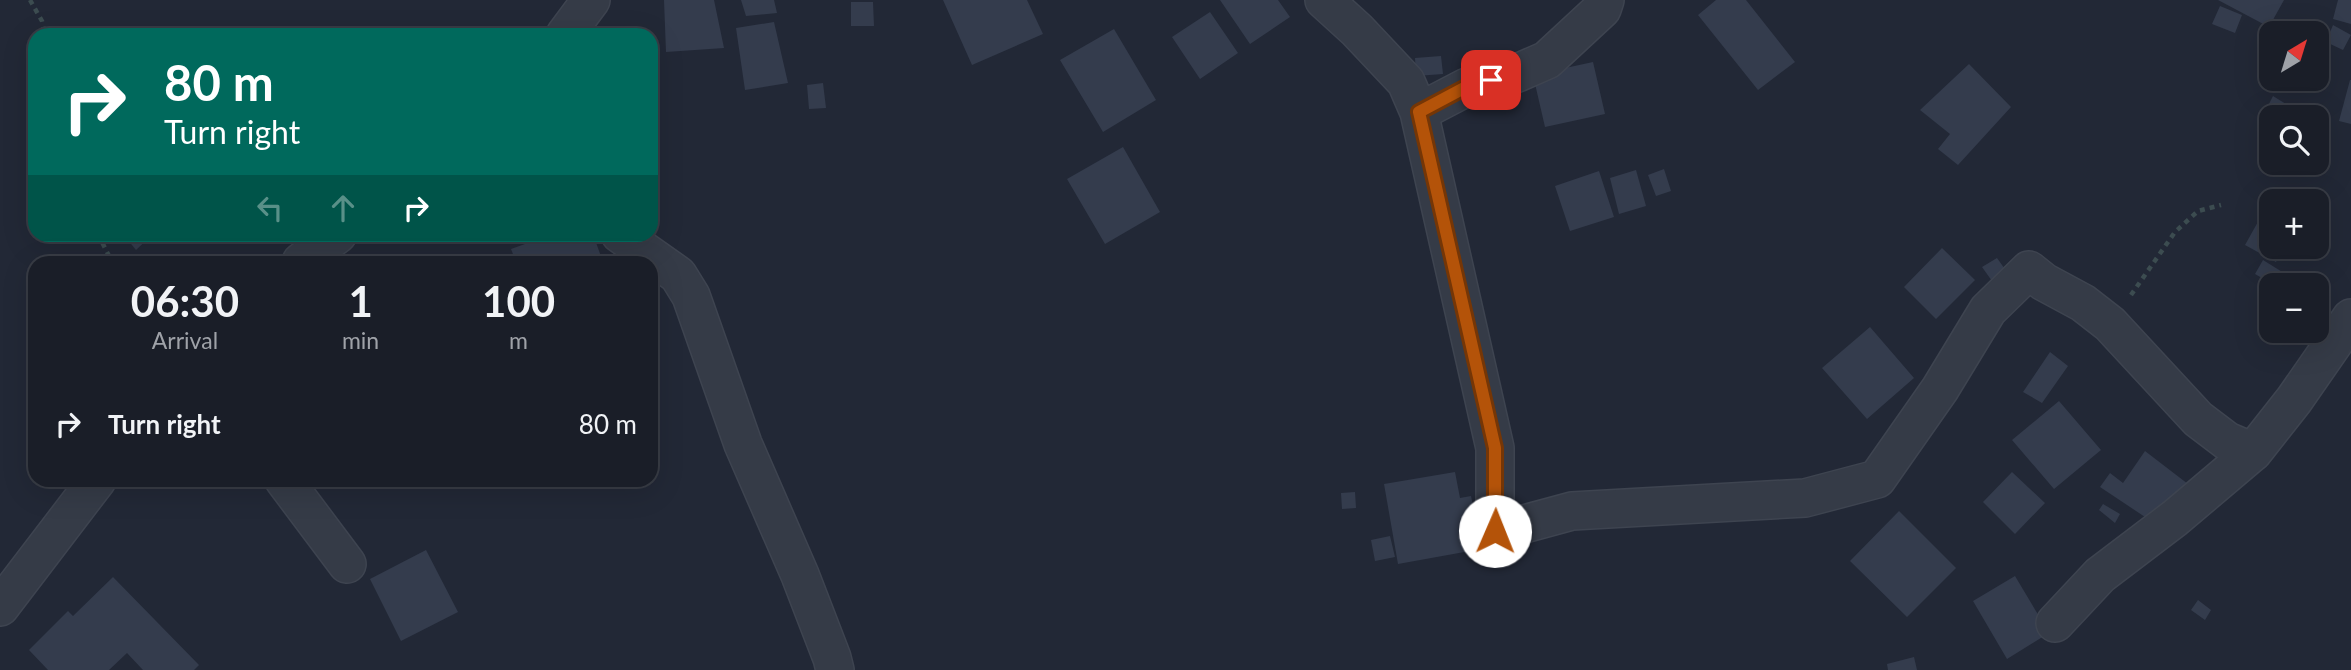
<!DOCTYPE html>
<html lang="en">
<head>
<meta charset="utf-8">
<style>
	:root { --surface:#1a1e28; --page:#232730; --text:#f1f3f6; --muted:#9fa2a8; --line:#383c45 }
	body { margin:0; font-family:Lato,sans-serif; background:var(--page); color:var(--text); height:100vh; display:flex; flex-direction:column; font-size:26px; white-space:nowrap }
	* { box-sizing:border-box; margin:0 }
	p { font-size:23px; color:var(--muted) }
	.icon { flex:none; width:38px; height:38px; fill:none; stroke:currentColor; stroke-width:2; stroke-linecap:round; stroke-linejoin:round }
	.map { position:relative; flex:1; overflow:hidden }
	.panel { position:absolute; left:28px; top:256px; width:630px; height:231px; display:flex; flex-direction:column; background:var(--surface); border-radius:21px; box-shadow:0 7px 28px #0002,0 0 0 2px var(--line) }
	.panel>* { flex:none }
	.banner { position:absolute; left:28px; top:28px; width:630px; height:214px; border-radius:21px; box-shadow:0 7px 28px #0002,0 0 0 2px var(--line); background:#00695c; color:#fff; overflow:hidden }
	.needle { width:46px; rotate:38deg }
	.buttons { position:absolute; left:2259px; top:21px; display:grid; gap:14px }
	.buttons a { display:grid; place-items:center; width:70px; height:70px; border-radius:14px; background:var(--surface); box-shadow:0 7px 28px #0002,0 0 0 2px var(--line); font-size:35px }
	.pin { position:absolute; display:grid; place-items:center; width:60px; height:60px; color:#fff; margin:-30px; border-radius:14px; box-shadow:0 4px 10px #0006 }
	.me { position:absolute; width:77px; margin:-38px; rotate:1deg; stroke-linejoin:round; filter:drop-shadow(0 0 5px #0008) }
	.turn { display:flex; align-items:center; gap:24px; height:147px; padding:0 21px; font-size:32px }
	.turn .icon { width:91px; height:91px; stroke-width:2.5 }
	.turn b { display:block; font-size:49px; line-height:60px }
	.lanes { display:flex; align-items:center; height:66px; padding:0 21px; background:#0003; justify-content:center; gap:35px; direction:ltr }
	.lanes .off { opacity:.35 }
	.eta { display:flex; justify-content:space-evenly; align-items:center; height:119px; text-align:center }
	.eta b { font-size:42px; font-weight:700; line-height:49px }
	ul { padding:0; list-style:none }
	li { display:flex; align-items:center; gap:21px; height:98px; padding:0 21px }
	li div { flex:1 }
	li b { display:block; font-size:26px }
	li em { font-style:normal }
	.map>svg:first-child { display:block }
	.building { fill:#343c4d }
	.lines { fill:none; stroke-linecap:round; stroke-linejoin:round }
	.minor-casing { stroke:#3e4450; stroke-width:40 }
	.path { stroke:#3c4c50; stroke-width:4.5; stroke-dasharray:5 5; stroke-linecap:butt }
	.minor { stroke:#353b47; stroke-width:37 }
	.route-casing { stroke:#753606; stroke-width:18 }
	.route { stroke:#b45309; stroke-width:12 }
</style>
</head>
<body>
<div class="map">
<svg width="2351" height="670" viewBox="0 0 2351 670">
	<rect width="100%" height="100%" fill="#222836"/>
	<path class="building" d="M 664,0 L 714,0 L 724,48 L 666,52 Z
		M 741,0 L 774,0 L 777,13 L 746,16 Z
		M 943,0 L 1027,0 L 1043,34 L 972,65 Z
		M 1220,0 L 1278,0 L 1290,17 L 1250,44 Z
		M 1716,0 L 1746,0 L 1795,62 L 1758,90 L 1698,15 Z
		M 2218,0 L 2284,0 L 2269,27 Z
		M 2338,0 L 2351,0 L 2351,24 L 2333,19 Z
		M 851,2 L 873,2 L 874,26 L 851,26 Z
		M 2220,6 L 2242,15 L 2235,33 L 2212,24 Z
		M 1210,12 L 1238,53 L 1200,79 L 1172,37 Z
		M 774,22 L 788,83 L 745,90 L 736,28 Z
		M 2333,25 L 2351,35 L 2343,50 L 2326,42 Z
		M 1114,29 L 1156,100 L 1103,132 L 1060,60 Z
		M 1441,56 L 1443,74 L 1416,76 L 1415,58 Z
		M 1593,62 L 1605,114 L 1545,127 L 1533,75 Z
		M 1969,64 L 2011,107 L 1958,165 L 1938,149 L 1950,134 L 1920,110 Z
		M 2350,80 L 2351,80 L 2351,124 L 2339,121 Z
		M 823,83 L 826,108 L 809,109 L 807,85 Z
		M 2273,96 L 2291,107 L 2286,117 L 2272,117 L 2272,122 L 2262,118 Z
		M 1123,147 L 1160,212 L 1105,244 L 1067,179 Z
		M 1664,169 L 1671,191 L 1656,196 L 1648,175 Z
		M 1636,170 L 1646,206 L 1619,214 L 1610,178 Z
		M 1599,171 L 1614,217 L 1570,231 L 1555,186 Z
		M 2264,211 L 2272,215 L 2272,247 L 2284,247 L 2276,262 L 2245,245 Z
		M 123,234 L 153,234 L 136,250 Z
		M 553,234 L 593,234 L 603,262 L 516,262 L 511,249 Z
		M 1942,248 L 1975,280 L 1936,319 L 1904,287 Z
		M 1997,258 L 2007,272 L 1992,281 L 1982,267 Z
		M 2263,260 L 2289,276 L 2284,285 L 2274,285 L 2255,274 Z
		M 1870,327 L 1914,378 L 1867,419 L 1822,368 Z
		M 2050,352 L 2068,366 L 2042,403 L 2023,392 Z
		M 2059,401 L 2101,450 L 2054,489 L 2012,440 Z
		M 2145,451 L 2188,484 L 2157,525 L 2100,487 L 2110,473 L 2123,483 Z
		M 1455,472 L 1460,498 L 1471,496 L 1477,525 L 1465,527 L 1470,551 L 1398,564 L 1384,484 Z
		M 2012,472 L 2045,503 L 2015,534 L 1983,502 Z
		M 1355,492 L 1356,508 L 1342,509 L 1341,493 Z
		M 2103,504 L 2120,514 L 2115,523 L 2099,510 Z
		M 1899,511 L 1956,568 L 1907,617 L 1850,561 Z
		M 1390,536 L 1395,557 L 1375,561 L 1371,540 Z
		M 426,550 L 458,612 L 401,641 L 370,579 Z
		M 2015,576 L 2049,633 L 2007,659 L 1973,601 Z
		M 113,577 L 199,665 L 194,670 L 143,670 L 127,653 L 109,670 L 48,670 L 29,650 L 68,611 L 73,616 Z
		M 2198,600 L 2211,610 L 2205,620 L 2191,610 Z
		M 1914,657 L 1917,670 L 1888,670 L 1887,664 Z"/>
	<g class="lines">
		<g class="minor-casing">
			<path id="minor" d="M 1324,0 L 1357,30 L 1406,82 L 1419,112 L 1495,448 L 1495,532 L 1572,511 L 1805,498 L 1877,479 L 1940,389 L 1988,310 L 2029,270 L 2044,282 L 2083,303 L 2110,324 L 2198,419 L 2227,441 L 2253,452 L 2294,400 L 2351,318
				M 565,35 L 591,0
				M 1419,112 L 1467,87 L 1515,74 L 1547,60 L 1602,9 L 1605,0
				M 620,234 L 678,275 L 691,296 L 743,444 L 800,575 L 832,658 L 835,670
				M 301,262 L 338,234
				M 284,480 L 347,564
				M 0,607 L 97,480
				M 2055,623 L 2100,575 L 2175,518 L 2253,452"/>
		</g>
		<path class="path" d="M 30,0 L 42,21 L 45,35
			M 98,234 L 112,262
			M 2131,295 L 2175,232 L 2198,211 L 2221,205"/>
		<use href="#minor" class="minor"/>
	</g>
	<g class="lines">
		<g class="route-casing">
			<path id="route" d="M 1491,80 L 1466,87 L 1419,112 L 1495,448 L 1495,531"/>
		</g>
		<use href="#route" class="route"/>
	</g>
</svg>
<div class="buttons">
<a><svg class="needle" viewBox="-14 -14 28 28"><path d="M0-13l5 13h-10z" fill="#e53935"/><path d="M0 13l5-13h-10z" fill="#9fa2a8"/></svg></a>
<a><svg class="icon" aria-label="search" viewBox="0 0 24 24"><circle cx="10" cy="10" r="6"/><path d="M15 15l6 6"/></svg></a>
<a>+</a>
<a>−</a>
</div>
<div class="pin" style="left:1491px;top:80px;background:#d93025"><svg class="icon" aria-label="arrive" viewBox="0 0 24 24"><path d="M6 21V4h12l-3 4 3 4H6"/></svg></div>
<svg class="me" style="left:1495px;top:531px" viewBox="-20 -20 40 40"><circle r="19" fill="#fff"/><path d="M0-13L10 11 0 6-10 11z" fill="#b45309"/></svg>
<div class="banner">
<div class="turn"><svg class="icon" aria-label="right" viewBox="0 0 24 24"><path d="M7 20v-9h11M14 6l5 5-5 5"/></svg><div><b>80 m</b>Turn right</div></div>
<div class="lanes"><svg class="icon off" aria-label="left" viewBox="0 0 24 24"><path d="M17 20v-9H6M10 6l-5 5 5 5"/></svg><svg class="icon off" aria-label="ahead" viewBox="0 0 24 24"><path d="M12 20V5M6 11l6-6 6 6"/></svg><svg class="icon" aria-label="right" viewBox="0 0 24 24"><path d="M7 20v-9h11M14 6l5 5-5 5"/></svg></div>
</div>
<section class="panel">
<div class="eta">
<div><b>06:30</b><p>Arrival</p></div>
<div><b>1</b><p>min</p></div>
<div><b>100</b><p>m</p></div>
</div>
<ul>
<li><svg class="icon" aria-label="right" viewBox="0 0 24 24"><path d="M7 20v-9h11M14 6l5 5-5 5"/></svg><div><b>Turn right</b></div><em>80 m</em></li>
</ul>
</section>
</div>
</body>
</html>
